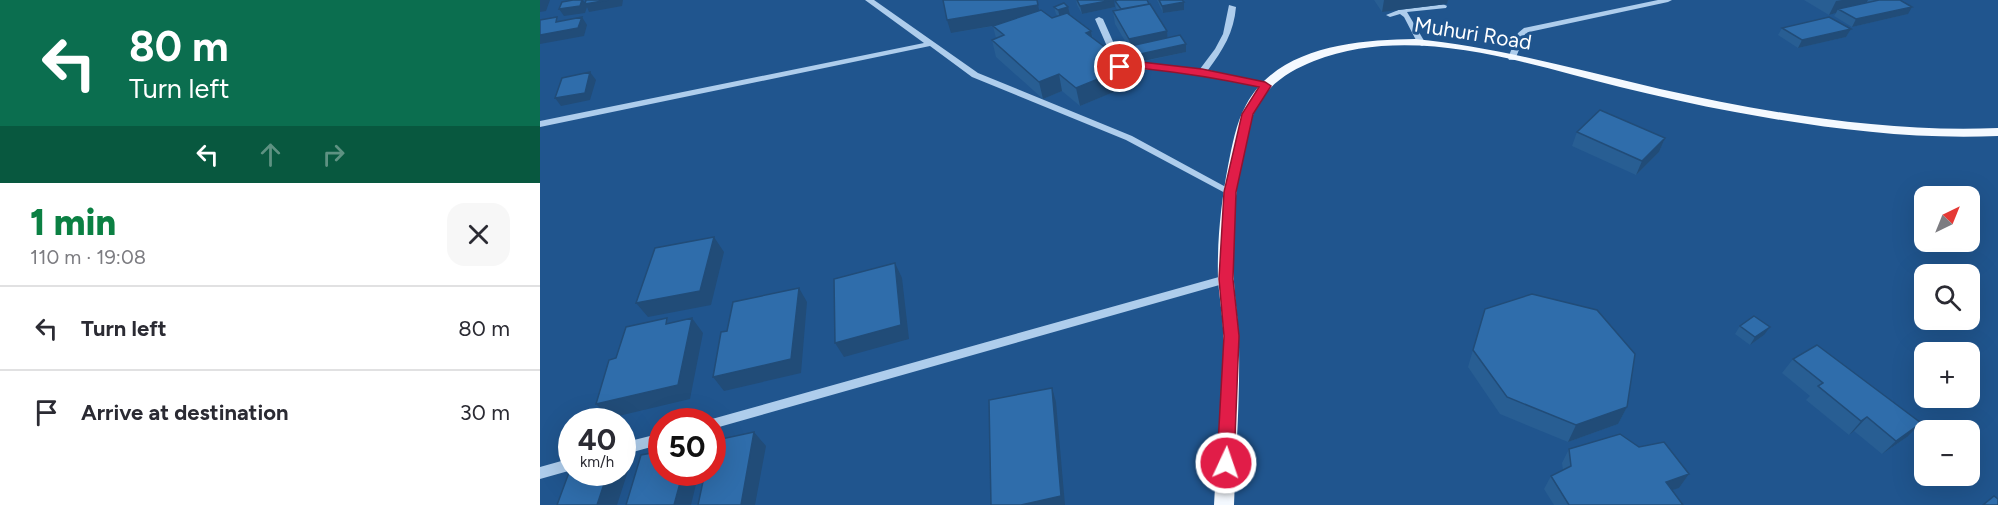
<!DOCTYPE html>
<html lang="en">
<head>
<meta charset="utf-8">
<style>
	:root { --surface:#fff; --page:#f7f7f7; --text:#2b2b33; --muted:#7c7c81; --line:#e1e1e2; --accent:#0b8043 }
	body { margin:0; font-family:Figtree,sans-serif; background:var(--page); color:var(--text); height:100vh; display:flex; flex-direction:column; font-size:22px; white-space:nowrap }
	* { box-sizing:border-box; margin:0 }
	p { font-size:20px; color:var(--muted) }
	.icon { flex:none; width:33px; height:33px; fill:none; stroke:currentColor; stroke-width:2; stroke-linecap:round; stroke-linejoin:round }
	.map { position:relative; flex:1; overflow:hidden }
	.sheet { display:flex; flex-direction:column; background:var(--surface); width:540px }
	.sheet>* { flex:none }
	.banner { background:#0b6e4f; color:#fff; overflow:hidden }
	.needle { width:39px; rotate:43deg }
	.controls { position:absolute; left:1374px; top:186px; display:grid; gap:12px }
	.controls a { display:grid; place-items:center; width:66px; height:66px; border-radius:12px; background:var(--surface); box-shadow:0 6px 24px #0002; font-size:30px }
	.speed { position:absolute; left:18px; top:408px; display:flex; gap:12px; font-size:30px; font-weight:700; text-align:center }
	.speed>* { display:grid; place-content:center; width:78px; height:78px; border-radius:50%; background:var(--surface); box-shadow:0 6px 24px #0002; line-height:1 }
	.speed small { font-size:15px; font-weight:400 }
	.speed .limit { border:9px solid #d22; background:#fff; color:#111 }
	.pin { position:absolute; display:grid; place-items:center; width:51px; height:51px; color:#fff; margin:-26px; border:3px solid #fff; border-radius:50%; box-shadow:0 2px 6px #0007 }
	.me { position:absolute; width:66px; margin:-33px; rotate:3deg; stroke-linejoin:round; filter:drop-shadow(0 0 4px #0008) }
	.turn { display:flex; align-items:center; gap:21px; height:126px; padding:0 30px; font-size:27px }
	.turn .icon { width:78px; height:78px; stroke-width:2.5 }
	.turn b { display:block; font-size:42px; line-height:51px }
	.lanes { display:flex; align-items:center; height:57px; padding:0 30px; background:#0003; justify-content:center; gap:30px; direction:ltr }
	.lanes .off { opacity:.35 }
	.round { display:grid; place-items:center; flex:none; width:63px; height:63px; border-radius:18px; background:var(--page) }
	.overview { display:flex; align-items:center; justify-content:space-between; height:102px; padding:0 30px }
	h1 { font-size:36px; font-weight:800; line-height:45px; color:var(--accent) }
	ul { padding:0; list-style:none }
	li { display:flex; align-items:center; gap:18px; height:84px; padding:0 30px; border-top:2px solid var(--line) }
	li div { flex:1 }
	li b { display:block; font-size:22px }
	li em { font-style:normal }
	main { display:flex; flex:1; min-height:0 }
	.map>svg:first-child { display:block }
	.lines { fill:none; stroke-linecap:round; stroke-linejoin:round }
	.minor { fill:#aecdec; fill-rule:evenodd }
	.major { fill:#f4f9ff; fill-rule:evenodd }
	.wall { fill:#285e93 }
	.shaded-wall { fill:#214c78 }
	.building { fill:#2f6dab; stroke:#214c78; stroke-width:1.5 }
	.route { fill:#e11d48; stroke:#92132f; stroke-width:1.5 }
	.labels { text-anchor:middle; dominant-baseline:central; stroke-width:6; stroke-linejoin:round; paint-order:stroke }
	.street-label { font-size:21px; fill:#fff; stroke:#20558e }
</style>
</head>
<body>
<main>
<section class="sheet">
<div class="banner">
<div class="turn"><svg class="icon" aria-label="left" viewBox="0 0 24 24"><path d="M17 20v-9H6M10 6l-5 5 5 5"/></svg><div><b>80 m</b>Turn left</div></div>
<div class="lanes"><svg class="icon" aria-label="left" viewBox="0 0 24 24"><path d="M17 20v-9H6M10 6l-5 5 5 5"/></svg><svg class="icon off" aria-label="ahead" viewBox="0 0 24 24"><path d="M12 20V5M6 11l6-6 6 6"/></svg><svg class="icon off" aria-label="right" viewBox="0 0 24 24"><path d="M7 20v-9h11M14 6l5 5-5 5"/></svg></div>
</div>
<div class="overview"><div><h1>1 min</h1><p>110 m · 19:08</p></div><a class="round"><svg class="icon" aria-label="close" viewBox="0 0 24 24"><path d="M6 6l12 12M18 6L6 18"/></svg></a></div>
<ul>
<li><svg class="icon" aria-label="left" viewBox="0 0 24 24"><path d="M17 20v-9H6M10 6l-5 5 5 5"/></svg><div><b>Turn left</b></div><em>80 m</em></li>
<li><svg class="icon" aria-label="arrive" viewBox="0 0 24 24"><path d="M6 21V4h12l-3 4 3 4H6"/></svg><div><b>Arrive at destination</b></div><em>30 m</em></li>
</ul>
</section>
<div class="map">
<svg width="1458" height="505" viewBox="0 0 1458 505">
	<rect width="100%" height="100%" fill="#20558e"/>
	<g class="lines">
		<path class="minor" d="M 325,0 L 334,0 L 438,73 L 592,136 L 695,192 L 690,195 L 687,194 L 586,140 L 432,77 L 390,46 L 0,127 L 0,121 L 384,43 Z
			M 1118,0 L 1132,0 L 1128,2 L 989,32 L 985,34 L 975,60 L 969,60 L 968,58 L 978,33 L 984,28 Z
			M 903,4 L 907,6 L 906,8 L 867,12 L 886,44 L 882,46 L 878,44 L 864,17 L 860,14 L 850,17 L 846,15 L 861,9 Z
			M 689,5 L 696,7 C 694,32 683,50 668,70 L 728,84 L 728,88 L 635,70 L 577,69 L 555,19 L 559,17 L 563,19 L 583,64 L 616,64 L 660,69 L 675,49 L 683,34 Z
			M 686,275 L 690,276 L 691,279 L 690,282 L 172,429 L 172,422 L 167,422 L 172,419 Z
			M 122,433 L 122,444 L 82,455 L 82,443 Z
			M 32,458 L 32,470 L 0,479 L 0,467 Z"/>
		<path class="major" d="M 875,39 C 958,47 1038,70 1120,89 C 1227,113 1348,133 1458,128 L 1458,136 C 1371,140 1280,128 1195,112 C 1156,105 1118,96 1080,87 C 983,63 873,23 774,61 C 751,70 728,84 716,108 C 696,152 691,233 694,282 C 695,303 699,324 699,346 C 700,399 696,452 694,505 L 674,505 C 677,446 685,387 683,328 C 682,312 679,295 678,279 C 677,241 681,203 688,166 C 692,146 696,123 706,105 C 738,46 816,40 875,39 Z"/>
	</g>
	<path class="wall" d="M 536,0 L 537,0 L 575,7 L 542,14 L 537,5 Z
		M 617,0 L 642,0 L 644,10 L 623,13 Z
		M 834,0 L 908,0 L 907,4 L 842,12 Z
		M 1264,0 L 1360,0 L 1368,14 L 1312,27 L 1294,16 L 1296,13 L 1289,15 Z
		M 575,1 L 627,31 L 627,38 L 646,44 L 646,52 L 588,65 L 593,84 L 540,106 L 522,91 L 503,99 L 456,57 L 452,40 L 456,38 L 453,26 L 455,26 L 411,33 L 499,10 L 512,18 L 518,16 L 516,14 L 514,7 L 530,15 L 551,31 L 553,38 L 580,59 L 577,49 L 588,46 L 575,24 L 573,11 L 578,10 L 576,8 Z
		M 1242,28 L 1311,29 L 1306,37 L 1258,48 L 1238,35 Z
		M 1037,132 L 1125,138 L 1119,152 L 1096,175 L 1032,146 Z
		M 945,309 L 1087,407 L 1078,424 L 1028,442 L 960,414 L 928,367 Z
		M 1200,326 L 1224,335 L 1210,345 L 1195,334 Z
		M 1253,359 L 1367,437 L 1342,454 L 1314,431 L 1309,435 L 1266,400 L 1270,396 L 1242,373 Z
		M 1099,447 L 1149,474 L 1139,488 L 1132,490 L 1143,505 L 1014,505 L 1004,489 L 1011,476 L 1023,470 L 1022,463 L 1029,449 Z"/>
	<path class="shaded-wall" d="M 0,0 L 10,0 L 6,11 L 0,12 Z
		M 42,0 L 43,0 L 46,4 L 68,0 L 83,0 L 82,6 L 49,12 L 47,7 L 45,13 L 24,16 L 19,9 Z
		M 574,0 L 575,7 L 542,14 L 540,6 Z
		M 844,0 L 908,0 L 907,4 L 842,12 Z
		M 1302,0 L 1328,0 L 1324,7 L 1298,9 L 1296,13 L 1289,15 L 1296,1 Z
		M 644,2 L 644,10 L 623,13 L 622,6 Z
		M 498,5 L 501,18 L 411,33 L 407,20 Z
		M 528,7 L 530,15 L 520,18 L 518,10 Z
		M 1372,7 L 1368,14 L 1312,27 L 1316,19 Z
		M 42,17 L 47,25 L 44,36 L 0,44 L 0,35 Z
		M 1311,29 L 1306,37 L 1258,48 L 1262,40 Z
		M 551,31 L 554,47 L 546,33 Z
		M 627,31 L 628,44 L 591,52 L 589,39 Z
		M 646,44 L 646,52 L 584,65 L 582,58 Z
		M 590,66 L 593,84 L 540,106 L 536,88 Z
		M 50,72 L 56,80 L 50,100 L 21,106 L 15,98 Z
		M 519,74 L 522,91 L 503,99 L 499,82 Z
		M 1125,138 L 1119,152 L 1096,175 L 1102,161 Z
		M 174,237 L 184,252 L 171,305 L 108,317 L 96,303 Z
		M 355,263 L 362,278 L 369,339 L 304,357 L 295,343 Z
		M 259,288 L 267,302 L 261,373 L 184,391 L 173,377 Z
		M 152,318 L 163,333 L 150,399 L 70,418 L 56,404 Z
		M 1230,327 L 1224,335 L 1210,345 L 1215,337 Z
		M 512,388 L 516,402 L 525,505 L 481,505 Z
		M 1087,407 L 1078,424 L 1028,442 L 1036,425 Z
		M 1327,417 L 1314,431 L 1309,435 L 1321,421 Z
		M 1381,423 L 1367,437 L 1342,454 L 1356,441 Z
		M 214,432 L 226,446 L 215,505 L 201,505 Z
		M 82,466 L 88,471 L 77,505 L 57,505 L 68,472 L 82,472 Z
		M 143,472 L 159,472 L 151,505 L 134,505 Z
		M 1149,474 L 1139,488 L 1117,495 L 1126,482 Z"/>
	<path class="building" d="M 33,0 L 42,0 L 40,6 L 19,9 L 22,2 Z
		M 46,0 L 68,0 L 45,4 Z
		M 403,0 L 497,0 L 498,5 L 407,20 Z
		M 537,0 L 573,0 L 540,6 Z
		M 578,0 L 607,0 L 609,4 L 581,9 L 575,1 Z
		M 619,0 L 642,0 L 644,2 L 622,6 Z
		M 1339,0 L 1360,0 L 1372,7 L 1316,19 L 1298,9 Z
		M 524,3 L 528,7 L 518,10 L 514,7 Z
		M 610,4 L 627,31 L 589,39 L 573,11 Z
		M 501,10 L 512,18 L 527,13 L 551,31 L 546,33 L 590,66 L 536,88 L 519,74 L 499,82 L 452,40 L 464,35 L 453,26 Z
		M 17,17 L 16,22 L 42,17 L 38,28 L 0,35 L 0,20 Z
		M 1289,17 L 1311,29 L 1262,40 L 1242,28 Z
		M 640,35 L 646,44 L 582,58 L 577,49 Z
		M 50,72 L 45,93 L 15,98 L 22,78 Z
		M 1060,110 L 1125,138 L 1102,161 L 1037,132 Z
		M 174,237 L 160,291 L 96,303 L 115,248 Z
		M 355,263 L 361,325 L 295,343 L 294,279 Z
		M 259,288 L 251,359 L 173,377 L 181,332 L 187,331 L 193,302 Z
		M 992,294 L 1057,310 L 1095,354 L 1087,407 L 1036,425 L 967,397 L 933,350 L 945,309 Z
		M 1214,316 L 1230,327 L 1215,337 L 1200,326 Z
		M 127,318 L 126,324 L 152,318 L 138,385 L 56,404 L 69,360 L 76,358 L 86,327 Z
		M 1277,345 L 1381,423 L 1356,441 L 1327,417 L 1321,421 L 1278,386 L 1283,383 L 1253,359 Z
		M 512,388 L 521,496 L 481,505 L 451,505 L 449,400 Z
		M 214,432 L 201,505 L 158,505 L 165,472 L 172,472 L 172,441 Z
		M 1080,434 L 1099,447 L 1124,442 L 1149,474 L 1126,482 L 1143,505 L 1029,505 L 1011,476 L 1031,466 L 1029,449 Z
		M 122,451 L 122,472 L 143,472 L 134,505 L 86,505 L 101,455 Z
		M 31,467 L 32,472 L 68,472 L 57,505 L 17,505 Z
		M 1454,496 L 1458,499 L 1458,505 L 1443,505 Z"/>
	<path class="route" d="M 601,62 L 662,69 L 725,82 L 731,86 L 713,114 L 696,192 L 693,279 L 699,336 L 694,463 L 692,468 L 686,470 L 680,468 L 677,463 L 684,336 L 679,279 L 684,192 L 702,114 L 719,87 C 681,79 645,73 607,69 C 597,67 583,73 575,67 L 580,64 Z"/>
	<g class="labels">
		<g class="street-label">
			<text transform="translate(933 33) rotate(9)">Muhuri Road</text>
		</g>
	</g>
</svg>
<div class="controls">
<a><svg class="needle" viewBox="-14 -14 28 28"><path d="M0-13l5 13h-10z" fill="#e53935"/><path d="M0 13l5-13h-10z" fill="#7c7c81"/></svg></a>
<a><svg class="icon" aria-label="search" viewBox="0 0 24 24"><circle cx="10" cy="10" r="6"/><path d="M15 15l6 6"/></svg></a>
<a>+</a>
<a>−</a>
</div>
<div class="speed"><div>40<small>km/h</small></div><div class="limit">50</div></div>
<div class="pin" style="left:580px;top:67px;background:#d93025"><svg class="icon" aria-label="arrive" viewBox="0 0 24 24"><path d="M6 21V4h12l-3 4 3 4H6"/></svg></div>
<svg class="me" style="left:686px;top:463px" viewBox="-20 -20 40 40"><circle r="17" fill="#e11d48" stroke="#fff" stroke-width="3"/><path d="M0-11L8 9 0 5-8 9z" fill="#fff"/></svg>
</div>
</main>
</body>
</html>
